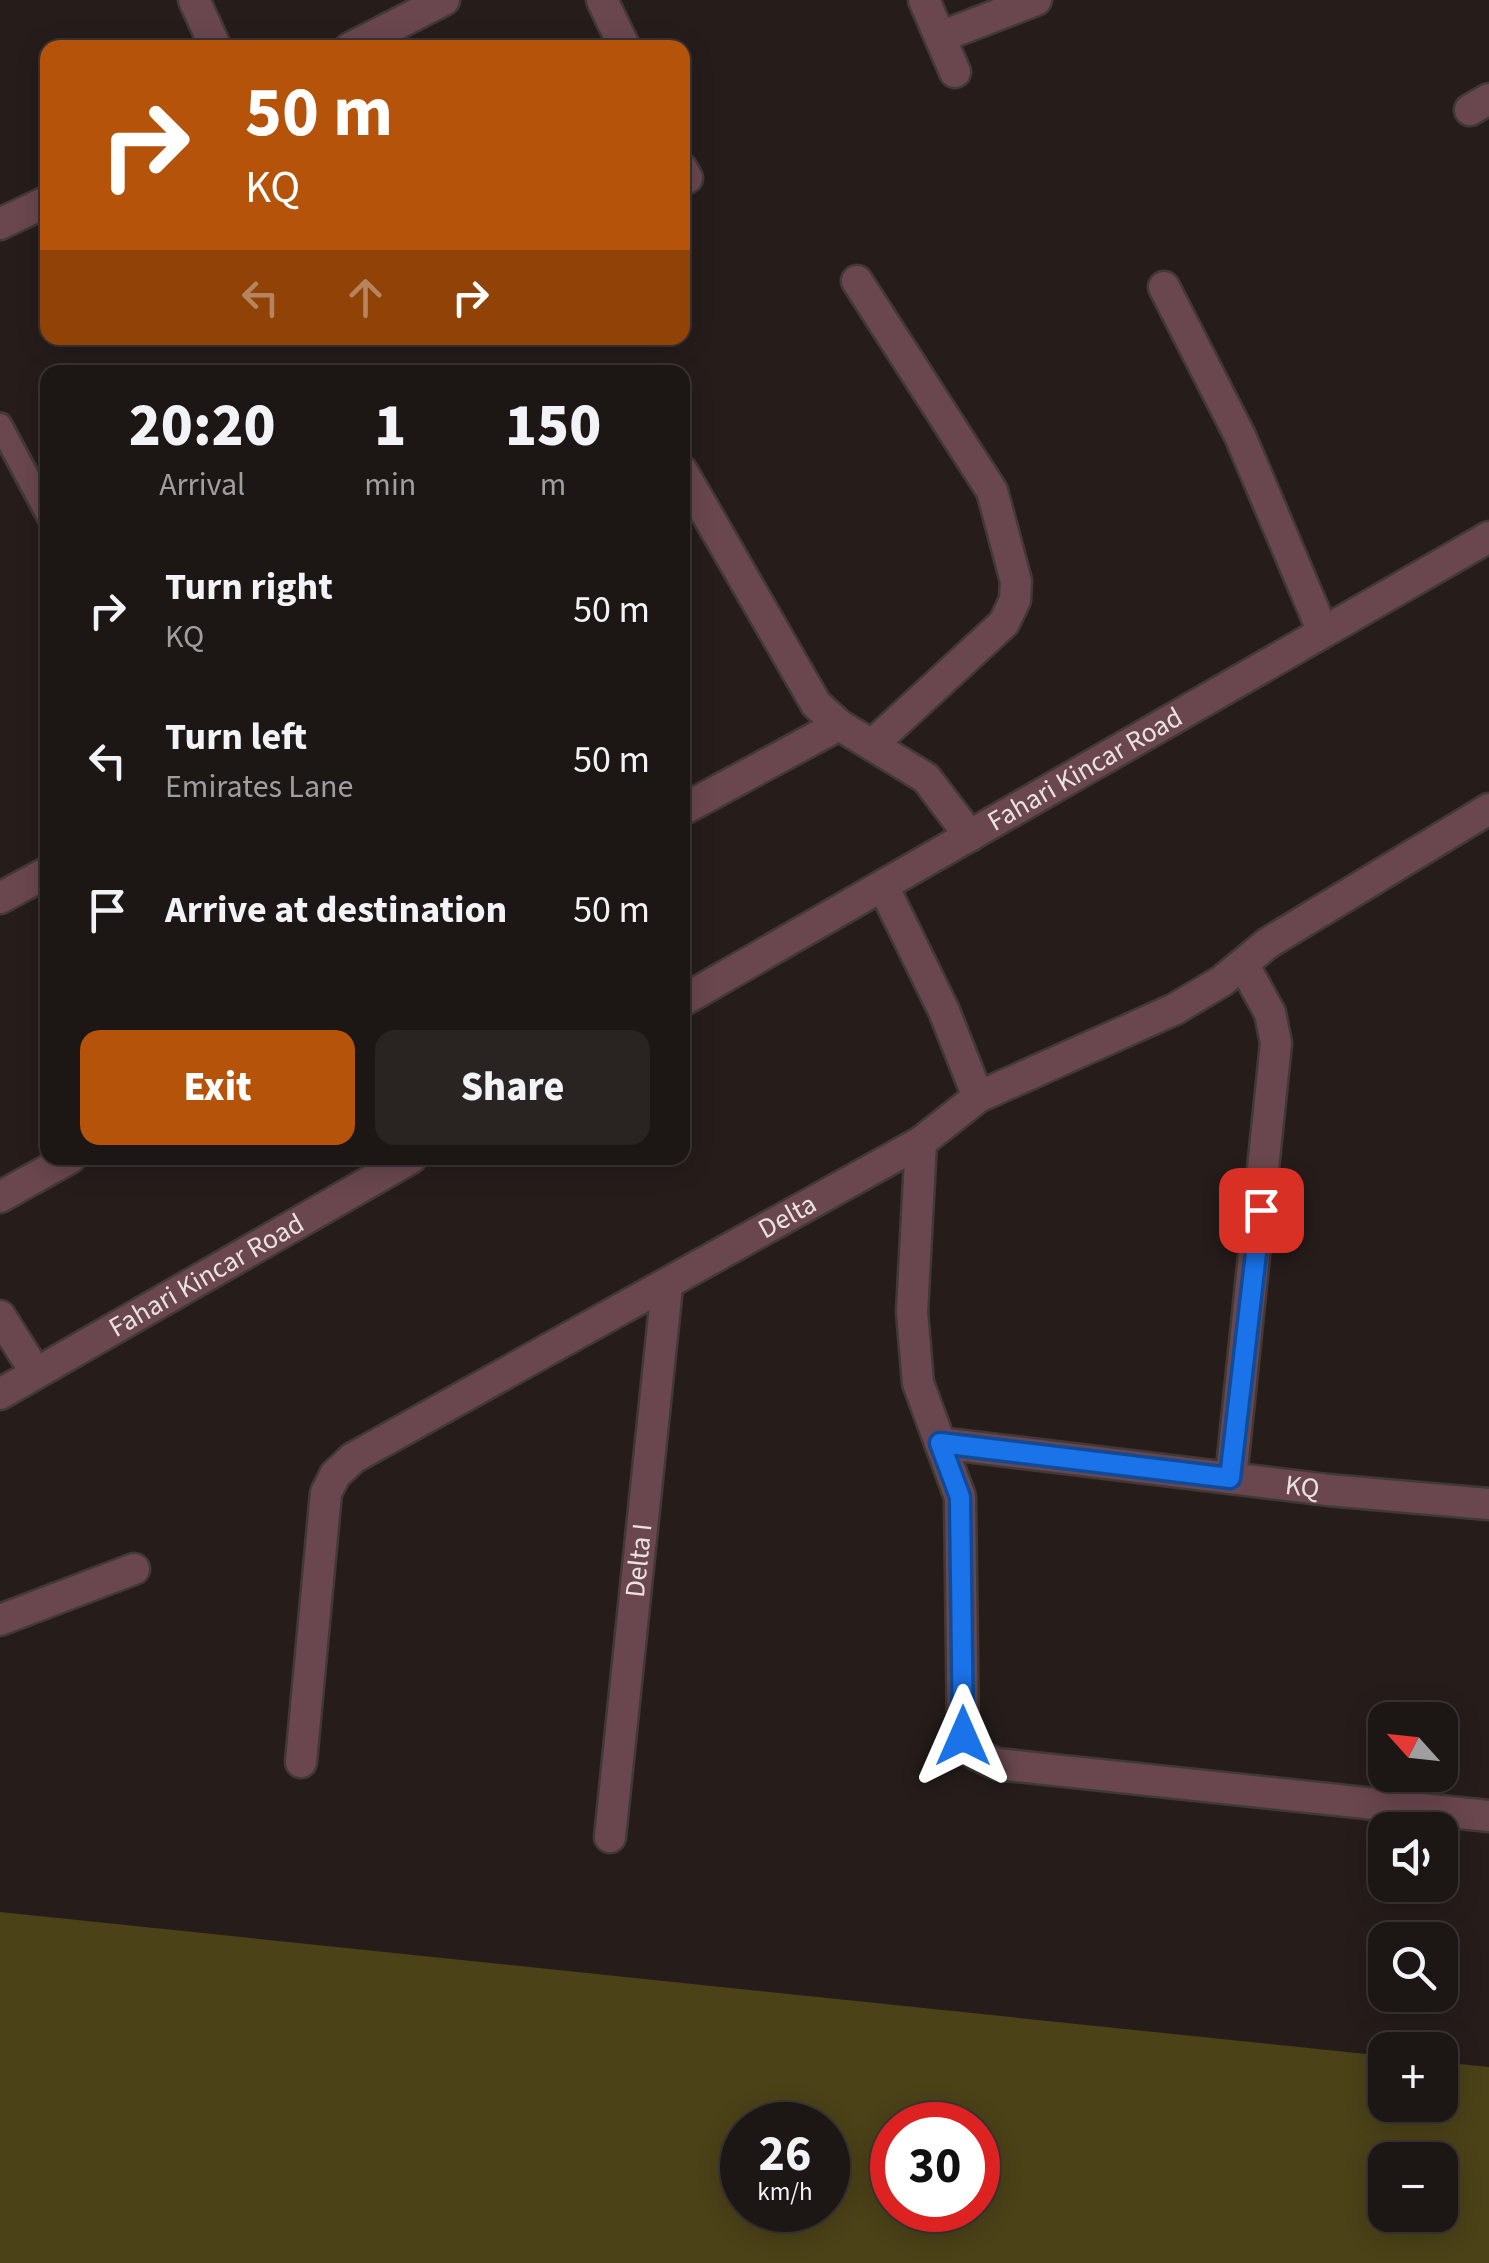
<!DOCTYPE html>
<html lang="en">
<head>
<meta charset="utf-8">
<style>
	:root { --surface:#1c1614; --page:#292322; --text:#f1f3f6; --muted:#a09fa0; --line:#3a3534; --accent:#b45309 }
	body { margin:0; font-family:"Source Sans 3",sans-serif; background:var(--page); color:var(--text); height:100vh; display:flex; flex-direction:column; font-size:38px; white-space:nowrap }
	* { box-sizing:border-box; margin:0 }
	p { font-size:32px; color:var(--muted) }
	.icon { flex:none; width:55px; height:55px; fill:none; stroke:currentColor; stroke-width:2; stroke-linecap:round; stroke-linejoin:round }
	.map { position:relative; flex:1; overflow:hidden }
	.drawer { position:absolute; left:40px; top:365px; width:650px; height:800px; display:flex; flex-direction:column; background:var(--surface); border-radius:20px; box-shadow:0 5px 25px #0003,0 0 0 2px var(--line) }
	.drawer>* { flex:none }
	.top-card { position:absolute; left:40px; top:40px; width:650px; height:305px; border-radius:20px; box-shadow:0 5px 25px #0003,0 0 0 2px var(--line); background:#b45309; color:#fff; overflow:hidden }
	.needle { width:65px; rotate:297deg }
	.fabs { position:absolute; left:1368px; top:1702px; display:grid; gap:20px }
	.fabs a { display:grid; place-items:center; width:90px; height:90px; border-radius:20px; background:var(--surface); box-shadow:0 5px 25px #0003,0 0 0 2px var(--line); font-size:50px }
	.speed { position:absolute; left:720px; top:2102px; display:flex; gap:20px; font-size:50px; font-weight:700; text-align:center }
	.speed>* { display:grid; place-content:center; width:130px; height:130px; border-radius:50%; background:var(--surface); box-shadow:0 5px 25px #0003,0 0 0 2px var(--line); line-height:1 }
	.speed small { font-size:25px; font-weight:400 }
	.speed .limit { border:15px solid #d22; background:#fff; color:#111 }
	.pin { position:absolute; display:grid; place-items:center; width:85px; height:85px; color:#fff; margin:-42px; border-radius:20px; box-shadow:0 5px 15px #0006 }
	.me { position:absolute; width:110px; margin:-55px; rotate:0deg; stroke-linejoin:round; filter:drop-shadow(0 0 8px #0008) }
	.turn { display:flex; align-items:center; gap:35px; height:210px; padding:0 40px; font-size:45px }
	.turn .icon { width:130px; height:130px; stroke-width:2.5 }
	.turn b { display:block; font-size:70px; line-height:85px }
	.lanes { display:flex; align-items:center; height:95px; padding:0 40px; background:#0003; justify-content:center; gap:50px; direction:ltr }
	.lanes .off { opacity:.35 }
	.eta { display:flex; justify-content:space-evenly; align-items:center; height:170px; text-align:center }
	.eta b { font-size:60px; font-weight:800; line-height:70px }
	.action { display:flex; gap:20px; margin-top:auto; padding:20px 40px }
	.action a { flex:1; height:115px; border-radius:20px; background:var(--accent); color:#fff; font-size:40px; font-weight:800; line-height:115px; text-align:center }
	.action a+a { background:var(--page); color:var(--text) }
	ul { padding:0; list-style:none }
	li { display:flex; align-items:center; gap:30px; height:150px; padding:0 40px }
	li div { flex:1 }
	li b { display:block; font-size:38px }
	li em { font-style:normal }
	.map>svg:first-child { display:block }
	.green { fill:#4b4218; fill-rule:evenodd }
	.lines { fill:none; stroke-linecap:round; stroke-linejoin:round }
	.lane-casing { stroke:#413937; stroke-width:28 }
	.street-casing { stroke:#413937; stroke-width:35 }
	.lane { stroke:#6a474f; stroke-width:22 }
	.street { stroke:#6a474f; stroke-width:30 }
	.route-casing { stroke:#114b97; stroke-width:25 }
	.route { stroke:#1a73e8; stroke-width:18 }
	.labels { text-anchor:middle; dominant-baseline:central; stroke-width:8; stroke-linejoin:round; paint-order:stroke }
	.street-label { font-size:28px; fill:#e9e2e0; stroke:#261d1b }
</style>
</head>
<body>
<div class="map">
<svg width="1489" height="2263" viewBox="0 0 1489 2263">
	<rect width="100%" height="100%" fill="#261d1b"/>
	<path class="green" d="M 0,1912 L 1385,2056 L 1385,2105 L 1440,2105 L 1440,2062 L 1489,2067 L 1489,2263 L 0,2263 ZM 742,2125 L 828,2125 L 828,2210 L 742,2210 ZM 978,2125 L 978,2210 L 892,2210 L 892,2125 ZM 1440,2160 L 1440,2215 L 1385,2215 L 1385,2160 Z"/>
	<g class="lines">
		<g class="lane-casing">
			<path id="lane" d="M 0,425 L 48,515"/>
		</g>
		<g class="street-casing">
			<g id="street">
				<path d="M 194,0 L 216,48"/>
				<path d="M 602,0 L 625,48"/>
				<path d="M 924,0 L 955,72"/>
				<path d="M 940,37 L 1036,0"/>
				<path d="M 350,48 L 444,0"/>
				<path d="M 1470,110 L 1489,99"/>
				<path d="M 682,169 L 687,178"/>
				<path d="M 0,224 L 48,201"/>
				<path d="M 857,281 L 992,491 L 1016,581 L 1015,600 L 1004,623 L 873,744"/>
				<path d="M 1164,287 L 1240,436 L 1323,632"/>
				<path d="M 682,471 L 816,704 L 839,725 L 926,778 L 970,836"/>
				<path d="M 682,810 L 839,725"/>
				<path d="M 883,886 L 944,1011 L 978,1097"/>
				<path d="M 0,898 L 48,872"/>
				<path id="s1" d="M 682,1001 L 1489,537"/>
				<path d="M 921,1142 L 912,1312 L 918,1383 L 960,1497 L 963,1736 L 975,1754 L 997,1764 L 1489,1816"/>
				<path d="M 0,1197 L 70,1158"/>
				<path d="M 0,1316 L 36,1373"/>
				<path id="s2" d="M 0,1394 L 411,1158"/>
				<path id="s3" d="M 940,1443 L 1328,1490 L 1489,1504"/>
				<path d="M 1231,1478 L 1276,1043 L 1270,1013 L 1243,964"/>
				<path d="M 0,1620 L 134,1569"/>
				<path id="s4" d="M 301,1762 L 326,1493 L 335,1475 L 353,1458 L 921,1142 L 978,1097 L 1175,1009 L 1222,981 L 1268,943 L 1489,809"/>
				<path id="s5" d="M 610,1837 L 667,1287"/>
			</g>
		</g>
		<use href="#lane" class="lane"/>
		<use href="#street" class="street"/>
	</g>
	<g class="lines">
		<g class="route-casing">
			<path id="route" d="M 963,1736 L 960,1497 L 940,1443 L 1230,1478 L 1261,1210"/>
		</g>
		<use href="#route" class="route"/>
	</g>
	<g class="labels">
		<g class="street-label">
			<text stroke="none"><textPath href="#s1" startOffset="465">Fahari Kincar Road</textPath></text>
			<text stroke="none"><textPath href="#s4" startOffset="812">Delta</textPath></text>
			<text stroke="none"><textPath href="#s2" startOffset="238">Fahari Kincar Road</textPath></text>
			<text stroke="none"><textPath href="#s3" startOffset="365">KQ</textPath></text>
			<text stroke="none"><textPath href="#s5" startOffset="278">Delta I</textPath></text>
		</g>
	</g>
</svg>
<div class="fabs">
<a><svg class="needle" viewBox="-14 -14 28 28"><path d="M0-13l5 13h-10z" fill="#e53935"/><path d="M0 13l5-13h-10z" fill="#a09fa0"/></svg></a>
<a><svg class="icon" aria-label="sound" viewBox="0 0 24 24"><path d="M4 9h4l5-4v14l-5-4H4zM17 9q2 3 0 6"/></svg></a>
<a><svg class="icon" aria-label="search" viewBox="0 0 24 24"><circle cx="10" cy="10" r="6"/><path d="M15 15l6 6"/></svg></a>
<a>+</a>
<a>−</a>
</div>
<div class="speed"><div>26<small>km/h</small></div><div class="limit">30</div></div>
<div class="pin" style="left:1261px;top:1210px;background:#d93025"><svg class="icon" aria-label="arrive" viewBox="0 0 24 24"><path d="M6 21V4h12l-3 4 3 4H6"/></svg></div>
<svg class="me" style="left:963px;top:1736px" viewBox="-20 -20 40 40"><path d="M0-17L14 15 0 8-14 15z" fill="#1a73e8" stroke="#fff" stroke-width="4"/></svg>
<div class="top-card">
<div class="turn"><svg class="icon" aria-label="right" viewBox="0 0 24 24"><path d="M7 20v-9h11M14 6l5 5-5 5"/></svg><div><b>50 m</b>KQ</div></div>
<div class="lanes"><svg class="icon off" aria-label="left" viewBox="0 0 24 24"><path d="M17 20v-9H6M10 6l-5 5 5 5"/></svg><svg class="icon off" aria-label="ahead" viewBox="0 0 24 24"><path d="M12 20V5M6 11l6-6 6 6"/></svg><svg class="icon" aria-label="right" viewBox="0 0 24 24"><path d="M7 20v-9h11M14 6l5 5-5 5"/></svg></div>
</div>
<section class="drawer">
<div class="eta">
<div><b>20:20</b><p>Arrival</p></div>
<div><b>1</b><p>min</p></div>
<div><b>150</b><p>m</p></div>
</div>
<ul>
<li><svg class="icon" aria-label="right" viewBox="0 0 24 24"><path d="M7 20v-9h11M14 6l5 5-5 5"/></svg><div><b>Turn right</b><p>KQ</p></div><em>50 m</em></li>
<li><svg class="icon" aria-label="left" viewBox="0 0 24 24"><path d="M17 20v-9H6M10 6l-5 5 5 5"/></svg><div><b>Turn left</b><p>Emirates Lane</p></div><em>50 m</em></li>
<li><svg class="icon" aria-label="arrive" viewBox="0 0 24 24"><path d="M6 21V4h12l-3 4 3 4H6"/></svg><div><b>Arrive at destination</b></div><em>50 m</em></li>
</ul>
<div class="action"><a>Exit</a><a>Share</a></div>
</section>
</div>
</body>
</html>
